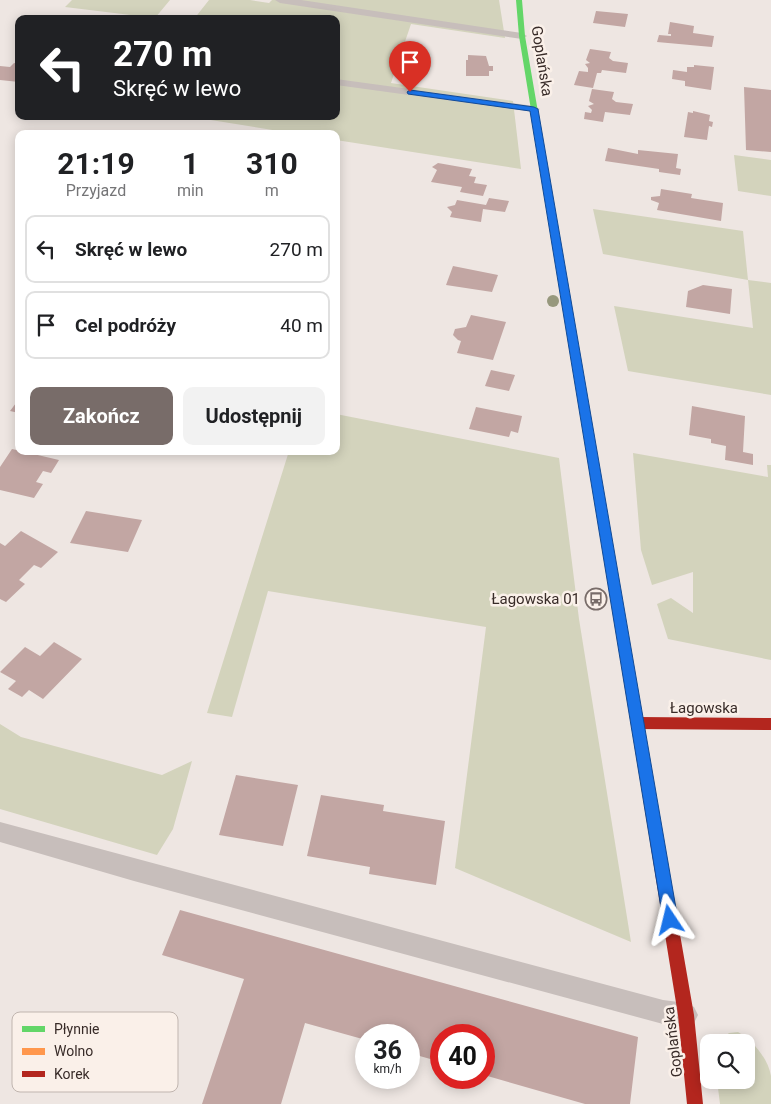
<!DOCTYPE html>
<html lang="pl">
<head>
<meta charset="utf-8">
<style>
	:root { --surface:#fff; --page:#f2f2f2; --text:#202124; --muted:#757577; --line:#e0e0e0; --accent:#786c69 }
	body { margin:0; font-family:Roboto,sans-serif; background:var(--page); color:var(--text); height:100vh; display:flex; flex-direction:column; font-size:19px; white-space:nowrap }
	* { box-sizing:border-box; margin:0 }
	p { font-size:16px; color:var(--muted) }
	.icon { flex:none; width:28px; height:28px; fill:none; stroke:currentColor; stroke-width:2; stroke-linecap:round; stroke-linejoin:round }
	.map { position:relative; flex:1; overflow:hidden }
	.drawer { position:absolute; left:15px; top:130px; width:325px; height:325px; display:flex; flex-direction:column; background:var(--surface); border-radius:10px; box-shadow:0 2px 12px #0003 }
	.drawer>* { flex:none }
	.guide { position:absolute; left:15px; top:15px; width:325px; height:105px; border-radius:10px; box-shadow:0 2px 12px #0003; background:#202124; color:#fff; overflow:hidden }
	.fabs { position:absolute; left:700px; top:1034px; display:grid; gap:10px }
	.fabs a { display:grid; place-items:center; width:55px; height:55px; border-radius:10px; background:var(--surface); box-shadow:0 2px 12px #0003; font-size:25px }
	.speed { position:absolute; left:355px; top:1024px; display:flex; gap:10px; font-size:25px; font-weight:700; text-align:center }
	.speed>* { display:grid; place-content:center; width:65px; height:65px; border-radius:50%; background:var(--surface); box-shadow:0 2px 12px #0003; line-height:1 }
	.speed small { font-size:12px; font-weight:400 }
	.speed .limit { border:8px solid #d22; background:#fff; color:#111 }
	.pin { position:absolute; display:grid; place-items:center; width:42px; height:42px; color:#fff; margin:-51px -21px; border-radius:50% 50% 50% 0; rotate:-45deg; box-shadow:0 0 5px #0007 }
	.pin .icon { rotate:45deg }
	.me { position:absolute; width:55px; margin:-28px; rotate:350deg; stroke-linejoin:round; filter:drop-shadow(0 0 4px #0008) }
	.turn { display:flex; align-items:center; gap:18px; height:105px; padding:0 15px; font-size:22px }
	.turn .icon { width:65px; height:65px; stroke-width:2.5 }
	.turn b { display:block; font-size:35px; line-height:42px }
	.eta { display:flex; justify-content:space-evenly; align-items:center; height:85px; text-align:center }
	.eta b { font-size:30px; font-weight:700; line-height:35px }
	.cta { display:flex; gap:10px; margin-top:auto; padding:10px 15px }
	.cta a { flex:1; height:58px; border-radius:10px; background:var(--accent); color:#fff; font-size:20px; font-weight:700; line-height:58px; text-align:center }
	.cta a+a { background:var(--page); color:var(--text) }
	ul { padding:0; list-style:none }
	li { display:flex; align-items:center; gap:15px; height:68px; margin:0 10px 8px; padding:0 5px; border:2px solid var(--line); border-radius:10px }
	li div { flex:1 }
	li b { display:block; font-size:19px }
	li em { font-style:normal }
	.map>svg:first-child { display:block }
	.green { fill:#d3d3bc }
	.building { fill:#c2a6a3 }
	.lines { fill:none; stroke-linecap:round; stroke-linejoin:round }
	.lane { fill:#c7bebb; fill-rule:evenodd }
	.fast { fill:#63d668; fill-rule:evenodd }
	.slow { fill:#ff974d; fill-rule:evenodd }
	.jam { fill:#b3261e; fill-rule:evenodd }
	.tree { fill:#97987d }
	.route { fill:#1a73e8; stroke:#114b97 }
	.labels { text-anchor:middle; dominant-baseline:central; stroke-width:5; stroke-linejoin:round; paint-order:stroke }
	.street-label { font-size:15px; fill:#382b28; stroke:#faf0e9 }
	.poi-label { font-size:15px; fill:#382b28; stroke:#faf0e9; text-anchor:end }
	.key { fill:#faf0e9; stroke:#c0b5af; stroke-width:1 }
	.key-label { font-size:14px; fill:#382b28 }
</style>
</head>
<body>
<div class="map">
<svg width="771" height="1104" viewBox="0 0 771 1104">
	<rect width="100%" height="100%" fill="#eee6e2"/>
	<path class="green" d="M 72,0 L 170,0 L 155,18 L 65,7 Z
		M 209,0 L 250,0 L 269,3 L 272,0 L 499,0 L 505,38 L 411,24 L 391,83 L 513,101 L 521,169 L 336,140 L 336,134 L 297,134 L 186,116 L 336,116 L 336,19 L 194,19 Z
		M 734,155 L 771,160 L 771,196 L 738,191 Z
		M 593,209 L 743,231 L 748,280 L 771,283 L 771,395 L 628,371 L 614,306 L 753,328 L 748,280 L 603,254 Z
		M 336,414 L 559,458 L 579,619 L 631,942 L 455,868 L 486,627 L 268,591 L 232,717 L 207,713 L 289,451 L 336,451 Z
		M 633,453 L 768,477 L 767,465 L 771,465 L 771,660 L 668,639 L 657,604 L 671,598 L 693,613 L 693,572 L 652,585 L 641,550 Z
		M 0,724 L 21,737 L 162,775 L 192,761 L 173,829 L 157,855 L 0,809 Z
		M 738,1032 C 752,1040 768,1058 771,1076 C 771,1084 771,1095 771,1104 L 720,1104 L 717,1080 L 746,1080 L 746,1042 L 718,1042 L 729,1033 Z"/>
	<path class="building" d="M 596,11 L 628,14 L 625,27 L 593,23 Z
		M 670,22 L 694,26 L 693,33 L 714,36 L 712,47 L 657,42 L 659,35 L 671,36 L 671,34 L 668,34 Z
		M 590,49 L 611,52 L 609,58 L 613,61 L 628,63 L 626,73 L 602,70 L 601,73 L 597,73 L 593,88 L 574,85 L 579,71 L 588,72 L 588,68 L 585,64 L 590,63 L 586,60 Z
		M 468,55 L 486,56 L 489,66 L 493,66 L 493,71 L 489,71 L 489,76 L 466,76 L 466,60 L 468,60 Z
		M 14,63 L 19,64 L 19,82 L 0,80 L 0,66 L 10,67 Z
		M 694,65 L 714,67 L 711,90 L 685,86 L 685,81 L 672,79 L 673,70 L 687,72 L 687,67 L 694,67 Z
		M 744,87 L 771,90 L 771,152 L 746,150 Z
		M 592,89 L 614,92 L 612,99 L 616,102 L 633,104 L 630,115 L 605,112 L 603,122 L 584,119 L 585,112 L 591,113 L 592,110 L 588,106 L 594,104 L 589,101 Z
		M 693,111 L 710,115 L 709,121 L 713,122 L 712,127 L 709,126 L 707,140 L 684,137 L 688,112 L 693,113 Z
		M 608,148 L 638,154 L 638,150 L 678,154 L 676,168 L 681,169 L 680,175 L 659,172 L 659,169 L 605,161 Z
		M 438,163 L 472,169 L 469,176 L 476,177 L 474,183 L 487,185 L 483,196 L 460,192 L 462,187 L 431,182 L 437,170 L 432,167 Z
		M 661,189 L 692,194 L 691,198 L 723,203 L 721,221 L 657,210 L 659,203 L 651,200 L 651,197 L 660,196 Z
		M 489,198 L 509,201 L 505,212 L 483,209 L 481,222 L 450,217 L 452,212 L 447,207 L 455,205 L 457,200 L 486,205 Z
		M 453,266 L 498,275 L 492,292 L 446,285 Z
		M 703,285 L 732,289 L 730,314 L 686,307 L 688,291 Z
		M 471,315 L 506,322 L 493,360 L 457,353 L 461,341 L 458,340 L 453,335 L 455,329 L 466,327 Z
		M 491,370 L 515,375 L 509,391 L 485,386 Z
		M 19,399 L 19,413 L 10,411 Z
		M 692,406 L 745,416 L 743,452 L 753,454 L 753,465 L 725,460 L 726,446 L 711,443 L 711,439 L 689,435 Z
		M 476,407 L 522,416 L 518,433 L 511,431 L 509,437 L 469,429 Z
		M 12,449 L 59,460 L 51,473 L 43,471 L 36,482 L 43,484 L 34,498 L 0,490 L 0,467 Z
		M 86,511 L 142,520 L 128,552 L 70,543 Z
		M 21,531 L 58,552 L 41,568 L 34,565 L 19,580 L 25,584 L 6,602 L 0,599 L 0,543 L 5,546 Z
		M 54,642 L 82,659 L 43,699 L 29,690 L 22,697 L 8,689 L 16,681 L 0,672 L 25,647 L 40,656 Z
		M 236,775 L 298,785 L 283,846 L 219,835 Z
		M 321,795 L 384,805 L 383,811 L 445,821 L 436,885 L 369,874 L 370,867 L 307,856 Z
		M 180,910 L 638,1037 L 630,1104 L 585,1104 L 484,1075 L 484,1035 L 441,1035 L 441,1062 L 409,1053 L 409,1035 L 366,1035 L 366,1040 L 305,1023 L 281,1104 L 202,1104 L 244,979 L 162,955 Z"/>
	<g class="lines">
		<path class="lane" d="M 275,0 L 301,0 L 522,33 L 527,36 L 522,39 L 280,3 Z
			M 336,79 L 534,106 L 540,109 L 534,112 L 336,85 Z
			M 0,822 L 663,1000 L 686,1003 L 694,1007 L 698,1015 L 694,1023 L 686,1027 L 663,1024 L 134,881 L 0,842 Z"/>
		<path class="fast" d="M 516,0 L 522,0 L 525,36 L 606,510 L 601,514 L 596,510 L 519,36 Z"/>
		<path class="slow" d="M 601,506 L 606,510 L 664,842 L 662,847 L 657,849 L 652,847 L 650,842 L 596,510 Z"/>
		<path class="jam" d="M 637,717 L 771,718 L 771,730 L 637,729 L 633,727 L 631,723 L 633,719 Z
			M 657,835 L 662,837 L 664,842 L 694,1015 L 703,1104 L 687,1104 L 678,1015 L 650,842 L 652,837 Z"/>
	</g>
	<circle class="tree" cx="553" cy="301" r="6"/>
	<path class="route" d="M 410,90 L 534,107 L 538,109 L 678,920 L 676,925 L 670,927 L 665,925 L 663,920 L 530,111 L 408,94 L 407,92 Z"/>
	<defs>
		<g id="bus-ring" transform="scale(1.125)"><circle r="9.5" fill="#faf0e9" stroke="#786c69" stroke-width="1.5"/><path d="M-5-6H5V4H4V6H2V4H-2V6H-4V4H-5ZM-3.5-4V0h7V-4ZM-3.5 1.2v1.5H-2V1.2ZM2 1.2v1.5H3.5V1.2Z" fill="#786c69"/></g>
	</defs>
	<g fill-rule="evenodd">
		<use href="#bus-ring" x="596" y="599"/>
	</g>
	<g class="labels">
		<g class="street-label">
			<text transform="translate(542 61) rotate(81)">Goplańska</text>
			<text x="704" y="708">Łagowska</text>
			<text transform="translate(673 1042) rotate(-97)">Goplańska</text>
		</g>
		<g class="poi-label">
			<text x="580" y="599">Łagowska 01</text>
		</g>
	</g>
	<rect x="12" y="1012" width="166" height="80" rx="8" class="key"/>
	<rect x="22" y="1026" width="23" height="6" fill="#63d668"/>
	<rect x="22" y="1048" width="23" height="7" fill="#ff974d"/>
	<rect x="22" y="1071" width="23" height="6" fill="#b3261e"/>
	<g class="key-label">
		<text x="54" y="1034">Płynnie</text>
		<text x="54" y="1056">Wolno</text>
		<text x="54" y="1079">Korek</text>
	</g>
</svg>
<div class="fabs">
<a><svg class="icon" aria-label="search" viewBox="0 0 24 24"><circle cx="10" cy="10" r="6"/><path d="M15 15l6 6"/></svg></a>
</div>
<div class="speed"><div>36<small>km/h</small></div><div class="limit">40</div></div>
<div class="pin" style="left:410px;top:92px;background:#d93025"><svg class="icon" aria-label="arrive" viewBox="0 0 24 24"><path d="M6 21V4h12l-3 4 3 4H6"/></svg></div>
<svg class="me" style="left:670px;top:920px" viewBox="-20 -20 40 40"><path d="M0-17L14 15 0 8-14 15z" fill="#1a73e8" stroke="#fff" stroke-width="4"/></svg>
<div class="guide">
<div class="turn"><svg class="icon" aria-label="left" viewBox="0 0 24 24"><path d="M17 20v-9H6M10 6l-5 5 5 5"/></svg><div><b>270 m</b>Skręć w lewo</div></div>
</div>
<section class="drawer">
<div class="eta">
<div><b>21:19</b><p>Przyjazd</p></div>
<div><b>1</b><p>min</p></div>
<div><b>310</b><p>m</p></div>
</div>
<ul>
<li><svg class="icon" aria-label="left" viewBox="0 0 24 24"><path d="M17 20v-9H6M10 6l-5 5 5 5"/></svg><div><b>Skręć w lewo</b></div><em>270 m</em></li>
<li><svg class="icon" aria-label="arrive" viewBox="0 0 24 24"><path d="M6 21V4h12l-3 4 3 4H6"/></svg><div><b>Cel podróży</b></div><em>40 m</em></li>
</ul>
<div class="cta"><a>Zakończ</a><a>Udostępnij</a></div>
</section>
</div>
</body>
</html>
